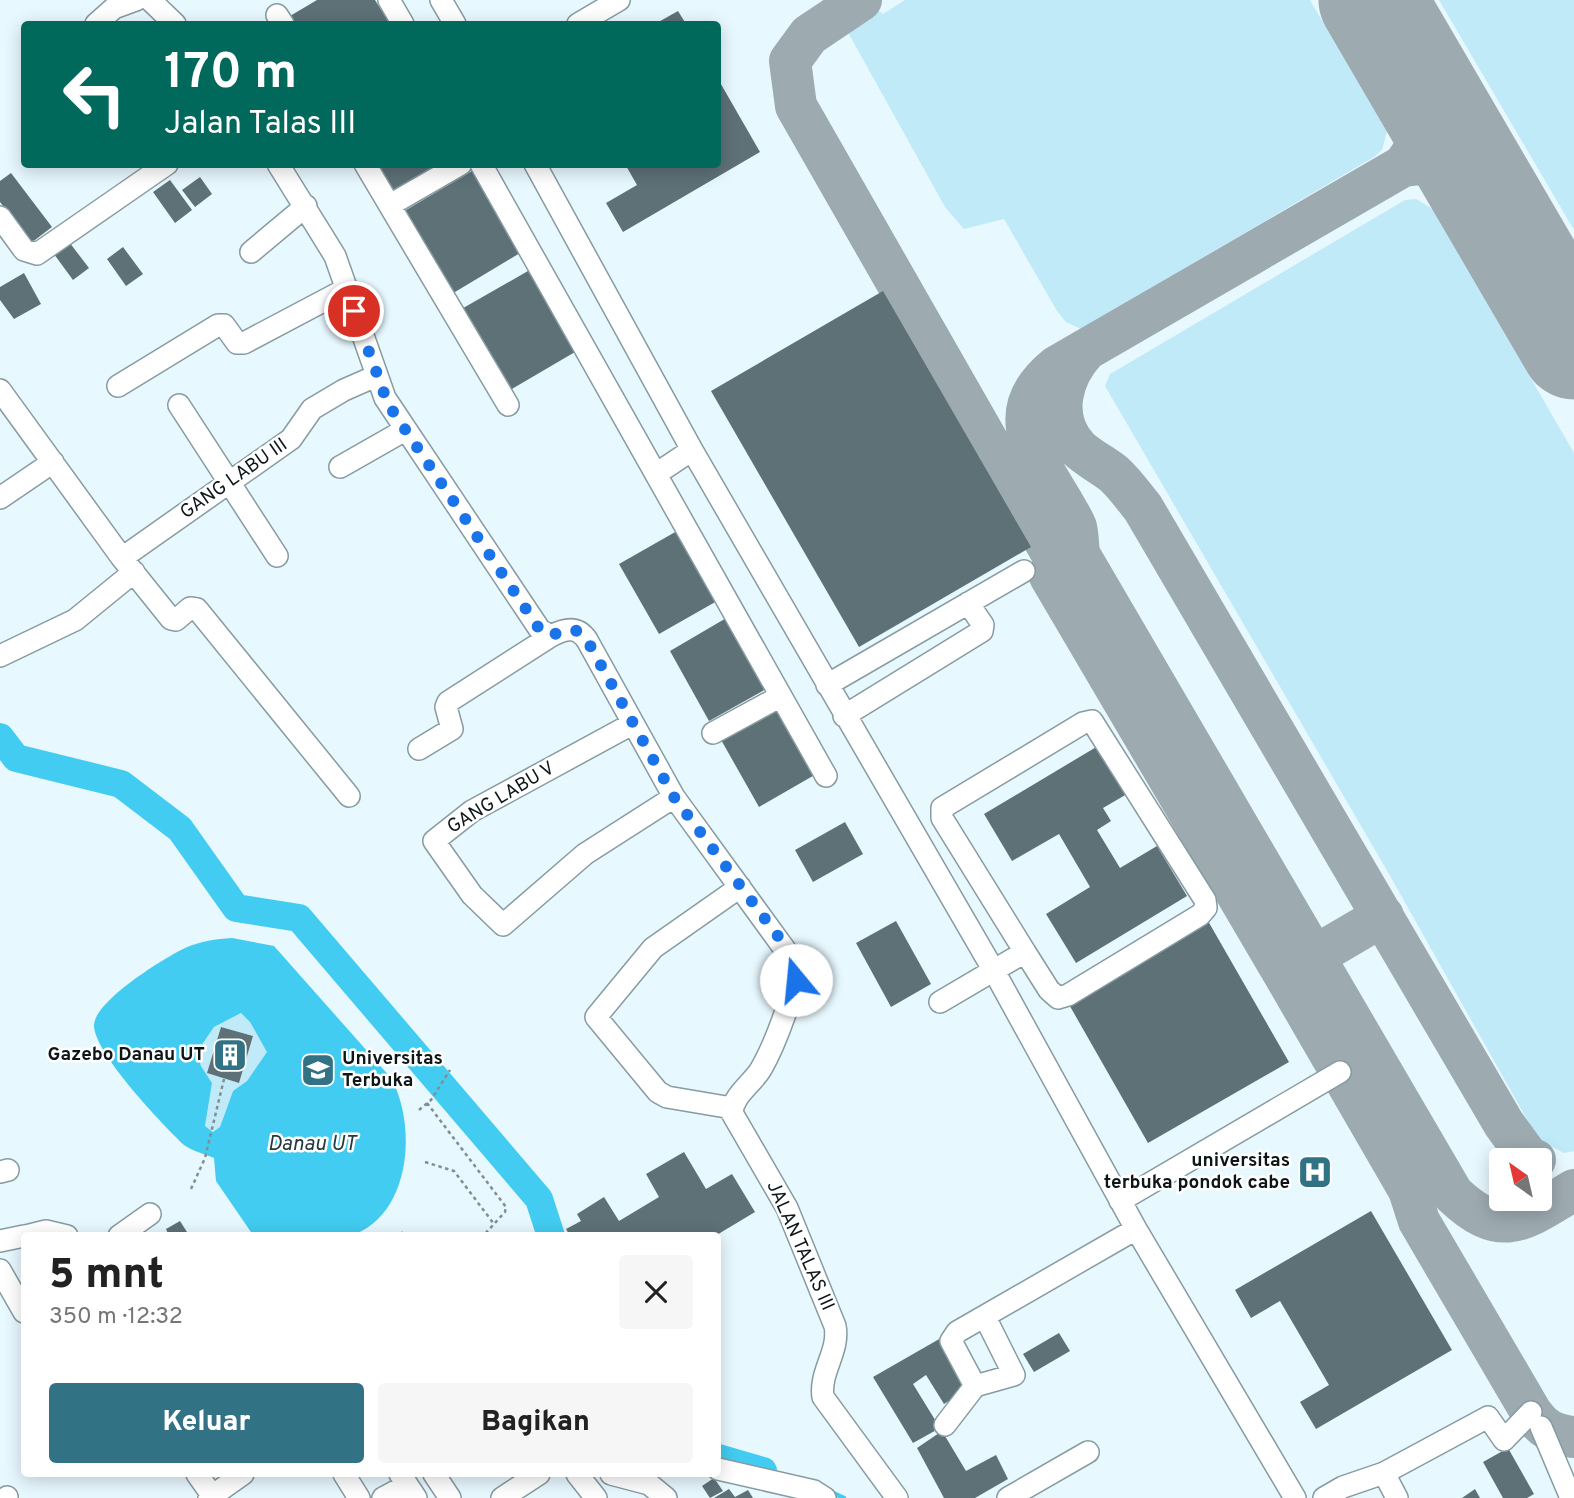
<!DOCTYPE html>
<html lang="id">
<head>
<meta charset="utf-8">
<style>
	:root { --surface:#fff; --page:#f6f6f6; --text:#222; --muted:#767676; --accent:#317285 }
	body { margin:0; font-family:Overpass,sans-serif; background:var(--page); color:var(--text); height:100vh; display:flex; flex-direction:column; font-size:26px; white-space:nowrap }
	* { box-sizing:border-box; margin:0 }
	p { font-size:23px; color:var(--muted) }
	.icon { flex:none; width:38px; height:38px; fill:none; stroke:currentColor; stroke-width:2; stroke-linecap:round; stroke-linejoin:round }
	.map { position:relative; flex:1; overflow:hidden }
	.side { position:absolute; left:21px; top:1232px; width:700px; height:245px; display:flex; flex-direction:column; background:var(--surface); border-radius:7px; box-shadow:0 4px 18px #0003 }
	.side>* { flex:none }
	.banner { position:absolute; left:21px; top:21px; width:700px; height:147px; border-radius:7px; box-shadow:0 4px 18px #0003; background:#00695c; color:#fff; overflow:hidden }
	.needle { width:46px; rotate:326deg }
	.fabs { position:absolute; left:1489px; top:1148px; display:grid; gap:14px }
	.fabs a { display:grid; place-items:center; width:63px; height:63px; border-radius:7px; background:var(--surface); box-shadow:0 4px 18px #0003; font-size:35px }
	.pin { position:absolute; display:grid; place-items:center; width:60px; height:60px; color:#fff; margin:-30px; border:4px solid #fff; border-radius:50%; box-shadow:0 2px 7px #0007 }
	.me { position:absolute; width:77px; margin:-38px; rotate:343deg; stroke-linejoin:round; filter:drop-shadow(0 0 5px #0008) }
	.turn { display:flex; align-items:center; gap:24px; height:147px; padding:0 28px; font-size:32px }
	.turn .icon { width:91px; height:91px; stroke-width:2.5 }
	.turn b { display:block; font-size:49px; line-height:60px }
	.round { display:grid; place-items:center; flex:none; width:74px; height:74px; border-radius:7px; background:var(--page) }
	.head { display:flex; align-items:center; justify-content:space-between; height:119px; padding:0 28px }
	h1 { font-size:42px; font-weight:800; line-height:52px }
	.primary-button { display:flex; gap:14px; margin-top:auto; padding:14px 28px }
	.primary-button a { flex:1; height:80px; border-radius:7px; background:var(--accent); color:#fff; font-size:28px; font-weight:800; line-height:80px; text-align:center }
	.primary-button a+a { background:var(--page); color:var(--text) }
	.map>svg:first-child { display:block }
	.green { fill:#c1eaf8; fill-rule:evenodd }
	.water { fill:#42ccf1; fill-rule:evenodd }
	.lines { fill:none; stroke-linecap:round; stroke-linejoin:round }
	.stream { stroke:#42ccf1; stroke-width:4.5 }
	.river { stroke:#42ccf1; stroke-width:28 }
	.taxiway { stroke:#9daab0; stroke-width:42 }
	.runway { stroke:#9daab0; stroke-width:107 }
	.building { fill:#5d7177 }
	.minor-casing { stroke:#879ba2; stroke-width:24 }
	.path { stroke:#818e92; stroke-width:2.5; stroke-dasharray:3.5 3.5; stroke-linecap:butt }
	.minor { stroke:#fff; stroke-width:21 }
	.route { stroke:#1a73e8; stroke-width:12; stroke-dasharray:0 21.6 }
	.labels { text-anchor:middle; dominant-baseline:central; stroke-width:5; stroke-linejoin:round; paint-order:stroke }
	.street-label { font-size:19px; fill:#0e1618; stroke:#fff }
	.poi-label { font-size:19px; font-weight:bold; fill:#0e1618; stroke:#fff; text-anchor:end }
	.water-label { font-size:21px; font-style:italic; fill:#223940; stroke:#fff }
</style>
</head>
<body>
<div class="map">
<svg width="1574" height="1498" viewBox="0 0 1574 1498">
	<rect width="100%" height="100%" fill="#e7f8fe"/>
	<path class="green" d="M 905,0 L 1310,0 L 1387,131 L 1382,150 L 1374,157 L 1081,329 L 1066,322 L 1057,311 L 1004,219 L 964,229 L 945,207 L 845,27 L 873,7 L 883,14 Z
		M 1439,0 L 1574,0 L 1574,230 Z
		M 1416,199 L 1433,209 L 1574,453 L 1574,1151 L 1564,1153 L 1538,1139 L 1389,874 L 1105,386 L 1110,374 L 1405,200 Z
		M 241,1013 L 250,1022 L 268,1052 L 247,1081 L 233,1091 L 220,1127 L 214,1132 L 205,1126 L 212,1083 L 201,1066 L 197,1052 L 214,1027 ZM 221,1027 L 253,1036 L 239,1083 L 207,1073 Z"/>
	<path class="water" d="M 232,938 L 274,946 L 391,1078 C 417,1125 411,1212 355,1234 C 339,1241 274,1236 253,1235 L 216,1181 L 214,1158 C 205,1154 192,1151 184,1145 C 163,1125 95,1054 94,1026 C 93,1002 164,958 185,948 C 201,941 216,939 232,938 ZM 241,1013 L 250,1022 L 267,1052 L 247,1081 L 233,1091 L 220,1127 L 213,1132 L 205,1126 L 212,1083 L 201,1066 L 197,1052 L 214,1027 Z"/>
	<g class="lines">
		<path class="stream" d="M 829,1491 L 844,1498"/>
		<path class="river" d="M 0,737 L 16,758 L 121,784 L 180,829 L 236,908 L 299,918 L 539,1199 L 551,1236
			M 718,1458 L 763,1471"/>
		<path class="taxiway" d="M 861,0 L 809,35 L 790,61 L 796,106 L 1055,559 L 1050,576 L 1284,974 L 1383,916
			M 1403,166 C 1434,126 1428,108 1409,64
			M 1495,210 C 1466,172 1454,158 1403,166 L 1056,367 C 1001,412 1034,454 1063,503 C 1067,511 1073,519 1076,527 C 1078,535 1078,545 1079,554 L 1453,1194 C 1502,1241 1524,1220 1574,1190
			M 1086,350 C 1061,377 1050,418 1078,448 C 1088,458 1103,465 1114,474 C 1125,484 1134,497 1143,508 L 1504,1124 L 1528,1157 L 1535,1160
			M 1284,974 L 1409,1190 L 1419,1221 L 1531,1412 C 1543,1429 1553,1435 1574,1437"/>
		<path class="runway" d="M 1372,0 L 1574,346"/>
	</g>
	<path class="building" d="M 317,0 L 375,0 L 390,24 L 295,24 L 290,16 Z
		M 678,11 L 686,24 L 655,24 Z
		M 718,79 L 760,152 L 623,232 L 606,203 L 637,185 L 625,164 L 718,164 Z
		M 373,164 L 444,164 L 391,195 Z
		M 472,171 L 520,253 L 450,295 L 401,213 Z
		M 11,173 L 52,227 L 31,243 L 0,202 L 0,181 Z
		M 200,177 L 212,194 L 195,207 L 182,190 Z
		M 170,180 L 192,210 L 175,223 L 153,192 Z
		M 66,238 L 89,268 L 73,280 L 51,250 Z
		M 123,247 L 143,274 L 126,286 L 107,259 Z
		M 528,271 L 575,352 L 505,393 L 458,311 Z
		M 24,273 L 41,304 L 14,319 L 0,300 L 0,287 Z
		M 883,291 L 1031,547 L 859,647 L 711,391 Z
		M 677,531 L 717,601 L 659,634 L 619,564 Z
		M 728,617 L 768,688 L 709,721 L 670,651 Z
		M 779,704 L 818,773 L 759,807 L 720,738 Z
		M 1098,746 L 1127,794 L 1103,808 L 1111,821 L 1097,830 L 1120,868 L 1157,846 L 1187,896 L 1076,963 L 1046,914 L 1090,887 L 1059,834 L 1012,861 L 984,814 Z
		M 845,822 L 863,854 L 813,882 L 795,850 Z
		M 896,921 L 931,984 L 891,1007 L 856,943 Z
		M 1208,921 L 1289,1062 L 1148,1143 L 1067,1001 Z
		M 221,1027 L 253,1036 L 239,1083 L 207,1073 Z
		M 684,1152 L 706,1189 L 732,1174 L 755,1212 L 715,1236 L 570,1236 L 566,1229 L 581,1221 L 577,1214 L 604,1197 L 619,1221 L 659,1197 L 646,1174 Z
		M 1371,1211 L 1452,1350 L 1316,1429 L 1300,1402 L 1329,1385 L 1280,1301 L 1251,1318 L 1235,1290 Z
		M 180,1221 L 187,1232 L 169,1236 L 166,1229 Z
		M 1059,1333 L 1070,1351 L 1034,1372 L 1023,1354 Z
		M 941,1338 L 970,1388 L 944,1404 L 926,1375 L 913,1384 L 940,1428 L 913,1443 L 873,1377 Z
		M 942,1431 L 966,1471 L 996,1455 L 1008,1479 L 975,1498 L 944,1498 L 917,1448 Z
		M 1508,1448 L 1534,1494 L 1527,1498 L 1503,1498 L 1483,1462 Z
		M 714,1478 L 723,1491 L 710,1498 L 702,1486 Z
		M 729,1489 L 735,1497 L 748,1490 L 753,1498 L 714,1498 Z
		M 1475,1489 L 1480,1498 L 1462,1498 Z"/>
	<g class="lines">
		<g class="minor-casing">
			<path id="minor" d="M 150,0 L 175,24
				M 389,0 L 403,24
				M 441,0 L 455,24
				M 277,15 L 283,24
				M 96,24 L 114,8 L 136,0
				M 578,24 L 619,0
				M 278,164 L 335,256 L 385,398 L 540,630 L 551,636 C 564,629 577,625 587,640 L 674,797 L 794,962 C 801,982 772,1050 761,1069 C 752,1084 733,1095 732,1113 L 787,1208 L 835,1326 C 840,1351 819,1372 823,1397 L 897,1498
				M 365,164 L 508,405
				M 481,164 L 826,776
				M 535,164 L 692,450 L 994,971 L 1136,1229 L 1295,1498
				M 390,205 L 461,164
				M 0,217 L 24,250 L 37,254 L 167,164
				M 251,252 L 306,206
				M 118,386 L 218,325 L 224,325 L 237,343 L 244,343 L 346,289
				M 0,390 L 122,558 L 171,619 L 176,620 L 190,608 L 197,609 L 349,796
				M 179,405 L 277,556
				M 340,467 L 405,430
				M 656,474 L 692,450
				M 0,498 L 53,462
				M 122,558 L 291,439 L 312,409 L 344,390 L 376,376
				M 0,656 L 75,620 L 134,572
				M 827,685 L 1024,571
				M 844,716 L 982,631 L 983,625 L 968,603
				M 632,724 L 472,811 L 434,841 L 472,895 L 503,925 L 585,854 L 674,797
				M 713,733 L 781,696
				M 419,749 L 452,729 L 446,707 L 448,702 L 551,636
				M 940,1002 L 1025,952 L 942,818 L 942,808 L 1083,723 L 1092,721 L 1205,900 L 1206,908 L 1200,915 L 1068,995 L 1058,998 L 1049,990 L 1025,952
				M 732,1108 L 667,1097 L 658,1092 L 596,1017 L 653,948 L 740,887
				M 0,1172 L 8,1170
				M 1120,1201 L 1340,1072
				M 26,1236 L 46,1231 L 67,1236
				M 119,1236 L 150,1214
				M 0,1241 L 24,1236
				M 0,1270 L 24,1312
				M 975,1386 L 1014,1375 L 985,1317
				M 945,1425 L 975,1386 L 951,1341 L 957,1332 L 1136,1229
				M 1541,1427 L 1571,1498
				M 718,1469 L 814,1491 L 825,1498
				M 1384,1473 L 1397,1498
				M 197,1474 L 214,1498
				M 344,1474 L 359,1498
				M 400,1474 L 416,1498
				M 434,1474 L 450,1498
				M 577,1474 L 596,1498
				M 611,1474 L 649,1484 L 666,1498
				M 6,1498 L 7,1497
				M 209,1498 L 243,1474
				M 383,1498 L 407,1485
				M 502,1498 L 539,1474
				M 1008,1498 L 1088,1452
				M 1324,1498 L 1343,1487 L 1384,1473 L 1488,1417 L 1504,1440 L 1531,1412"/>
		</g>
		<path class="path" d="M 427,1103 L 506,1207 L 505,1212 L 483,1236
			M 419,1110 L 431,1100 L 450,1070
			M 425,1162 L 454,1171 L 494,1224
			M 191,1189 L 205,1158 L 224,1079
			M 401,1232 L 404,1236"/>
		<use href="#minor" class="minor"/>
	</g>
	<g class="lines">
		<path class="route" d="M 354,311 L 388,404 L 540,630 L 551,636 C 565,629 577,625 587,640 L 674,797 L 789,951 L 796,968 L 796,980"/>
	</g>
	<defs>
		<g id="building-square" transform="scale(1.75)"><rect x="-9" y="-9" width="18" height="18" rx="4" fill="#317285" stroke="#fff"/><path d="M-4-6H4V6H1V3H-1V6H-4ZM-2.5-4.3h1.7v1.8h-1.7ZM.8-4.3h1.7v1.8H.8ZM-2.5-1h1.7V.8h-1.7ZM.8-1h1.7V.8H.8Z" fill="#fff"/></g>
		<g id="university-square" transform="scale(1.75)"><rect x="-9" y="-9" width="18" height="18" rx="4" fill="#317285" stroke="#fff"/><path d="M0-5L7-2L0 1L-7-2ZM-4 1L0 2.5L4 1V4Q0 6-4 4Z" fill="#fff"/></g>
		<g id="hospital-square" transform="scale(1.75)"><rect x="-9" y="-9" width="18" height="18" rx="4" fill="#317285" stroke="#fff"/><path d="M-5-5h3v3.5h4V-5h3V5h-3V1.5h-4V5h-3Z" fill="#fff"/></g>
	</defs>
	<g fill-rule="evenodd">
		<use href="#building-square" x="230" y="1055"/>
		<use href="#university-square" x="318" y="1070"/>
		<use href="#hospital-square" x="1315" y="1172"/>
	</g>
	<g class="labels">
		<g class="street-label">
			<text transform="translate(234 479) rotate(-35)">GANG LABU III</text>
			<text transform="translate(501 798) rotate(-31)">GANG LABU V</text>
			<text transform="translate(800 1246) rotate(66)">JALAN TALAS III</text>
		</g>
		<g class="poi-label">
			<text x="205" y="1055">Gazebo Danau UT</text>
			<text x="342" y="1059" text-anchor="start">Universitas<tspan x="342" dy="22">Terbuka</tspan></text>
			<text x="1290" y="1161">universitas<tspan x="1290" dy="22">terbuka pondok cabe</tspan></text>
		</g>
		<g class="water-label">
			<text x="312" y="1144">Danau UT</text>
		</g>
	</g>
</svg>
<div class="fabs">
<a><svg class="needle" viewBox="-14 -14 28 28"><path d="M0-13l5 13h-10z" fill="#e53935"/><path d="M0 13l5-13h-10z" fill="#767676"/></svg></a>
</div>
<div class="pin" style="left:354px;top:311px;background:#d93025"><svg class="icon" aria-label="arrive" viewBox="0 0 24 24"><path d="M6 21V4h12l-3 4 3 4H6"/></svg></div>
<svg class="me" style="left:796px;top:980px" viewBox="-20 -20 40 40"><circle r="19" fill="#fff"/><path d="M0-13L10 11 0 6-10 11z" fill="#1a73e8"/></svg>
<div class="banner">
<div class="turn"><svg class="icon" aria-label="left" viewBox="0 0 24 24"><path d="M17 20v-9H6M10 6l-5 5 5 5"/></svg><div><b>170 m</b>Jalan Talas III</div></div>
</div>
<section class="side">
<div class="head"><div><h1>5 mnt</h1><p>350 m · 12:32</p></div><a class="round"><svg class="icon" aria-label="close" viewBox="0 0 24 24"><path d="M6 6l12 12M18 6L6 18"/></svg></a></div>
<div class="primary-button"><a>Keluar</a><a>Bagikan</a></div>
</section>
</div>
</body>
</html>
